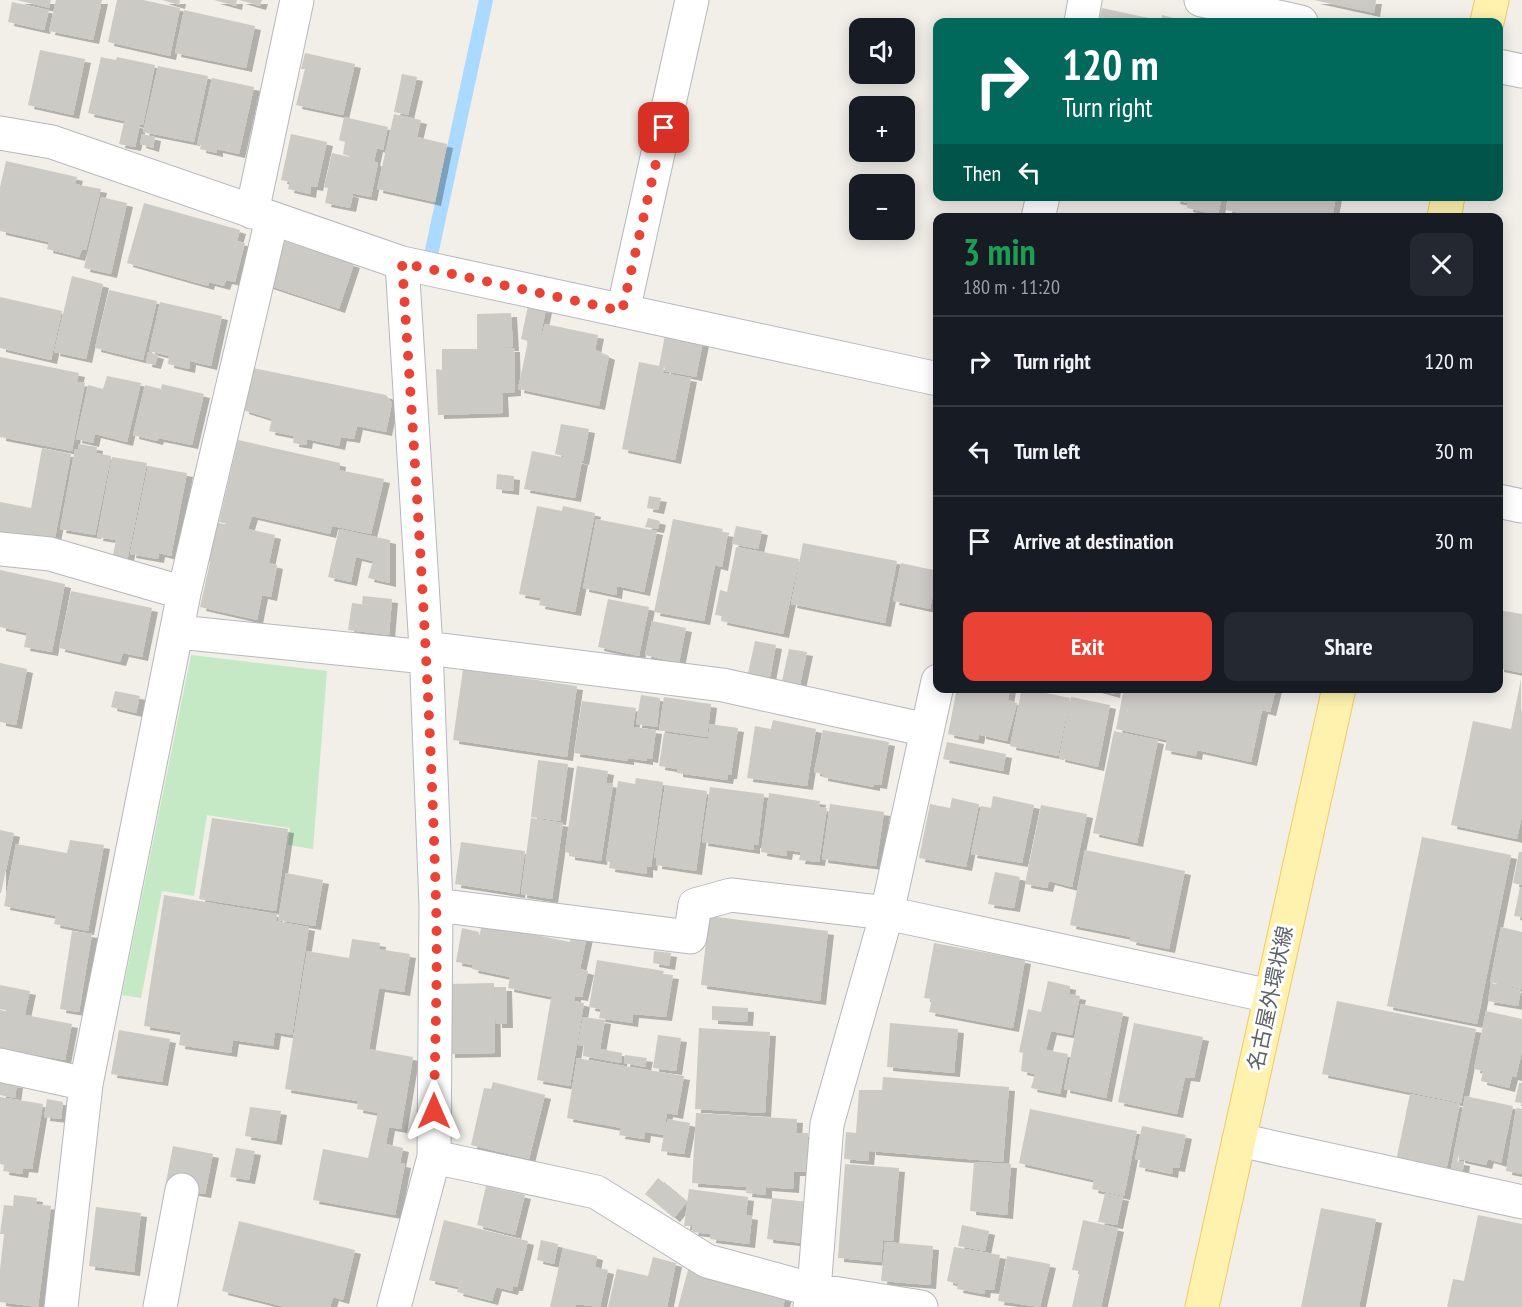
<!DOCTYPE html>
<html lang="en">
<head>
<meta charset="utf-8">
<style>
	:root { --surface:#171b24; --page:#242831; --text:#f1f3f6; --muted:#9ea1a6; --line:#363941; --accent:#ea4335 }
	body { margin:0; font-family:"PT Sans Narrow","Noto Sans JP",sans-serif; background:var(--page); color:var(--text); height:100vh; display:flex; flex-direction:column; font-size:22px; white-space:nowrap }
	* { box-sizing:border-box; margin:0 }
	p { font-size:20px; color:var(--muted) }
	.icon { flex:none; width:33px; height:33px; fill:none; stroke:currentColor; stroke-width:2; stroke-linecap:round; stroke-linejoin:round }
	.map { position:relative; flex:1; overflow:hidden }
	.details { position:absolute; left:933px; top:213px; width:570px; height:480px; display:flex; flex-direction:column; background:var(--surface); border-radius:12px; box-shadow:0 3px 15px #0003 }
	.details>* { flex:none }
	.top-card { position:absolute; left:933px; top:18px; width:570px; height:183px; border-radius:12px; box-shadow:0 3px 15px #0003; background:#00695c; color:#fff; overflow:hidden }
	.fabs { position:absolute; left:849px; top:18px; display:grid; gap:12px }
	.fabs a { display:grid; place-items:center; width:66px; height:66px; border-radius:12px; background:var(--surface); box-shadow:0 3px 15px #0003; font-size:30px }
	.pin { position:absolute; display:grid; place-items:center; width:51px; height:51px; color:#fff; margin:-26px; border-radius:12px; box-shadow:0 3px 9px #0006 }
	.me { position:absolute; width:66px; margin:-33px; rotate:0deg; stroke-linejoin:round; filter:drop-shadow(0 0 4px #0008) }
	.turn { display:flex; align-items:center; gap:21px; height:126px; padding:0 30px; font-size:27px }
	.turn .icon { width:78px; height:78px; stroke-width:2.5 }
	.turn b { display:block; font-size:42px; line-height:51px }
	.then { display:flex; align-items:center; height:57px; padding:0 30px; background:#0003; gap:12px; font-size:22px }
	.round { display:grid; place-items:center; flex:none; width:63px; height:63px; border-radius:12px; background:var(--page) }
	.summary { display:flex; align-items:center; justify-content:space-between; height:102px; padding:0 30px }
	h1 { font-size:36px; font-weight:800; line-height:45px; color:#1e9e55 }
	.button { display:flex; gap:12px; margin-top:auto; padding:12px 30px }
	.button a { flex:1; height:69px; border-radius:12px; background:var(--accent); color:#fff; font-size:24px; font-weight:800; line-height:69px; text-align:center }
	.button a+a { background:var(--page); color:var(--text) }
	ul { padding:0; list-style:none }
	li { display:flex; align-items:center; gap:18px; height:90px; padding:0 30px; border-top:2px solid var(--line) }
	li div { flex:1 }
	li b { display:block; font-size:22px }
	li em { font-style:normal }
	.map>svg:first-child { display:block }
	.green { fill:#c5e8c5 }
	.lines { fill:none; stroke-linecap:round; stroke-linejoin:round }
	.stream { stroke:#aadaff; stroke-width:14 }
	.building { fill:#cccac5; filter:url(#shadow) }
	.minor-casing { stroke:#b5b8bc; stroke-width:35 }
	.major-casing { stroke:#f2c960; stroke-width:35 }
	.minor { stroke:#fff; stroke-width:33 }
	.major { stroke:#fff2af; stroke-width:33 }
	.route { stroke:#ea4335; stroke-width:10; stroke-dasharray:0 18 }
	.labels { text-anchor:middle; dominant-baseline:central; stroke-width:6; stroke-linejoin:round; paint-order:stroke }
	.street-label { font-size:21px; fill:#5f6368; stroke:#fff }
</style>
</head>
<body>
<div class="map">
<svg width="1522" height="1307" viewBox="0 0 1522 1307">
	<defs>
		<filter id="shadow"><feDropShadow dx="6" dy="4" stdDeviation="0" flood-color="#0004"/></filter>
	</defs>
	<rect width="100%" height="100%" fill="#f1efe8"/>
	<path class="green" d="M 191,655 L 327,671 L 313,849 L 288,845 L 290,828 L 207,815 L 194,896 L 162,891 L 141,998 L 122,995 Z"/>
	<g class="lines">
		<path class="stream" d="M 432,250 L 486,0"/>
	</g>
	<path class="building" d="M 17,0 L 51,0 L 49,8 Z
		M 56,0 L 102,0 L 93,40 L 49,31 Z
		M 117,0 L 143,0 L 180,8 L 170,56 L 108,42 Z
		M 162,0 L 180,0 L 179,5 Z
		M 214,0 L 237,0 L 236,6 Z
		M 239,0 L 262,0 L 260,6 Z
		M 1314,0 L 1376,0 L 1374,13 Z
		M 12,2 L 49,10 L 44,30 L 8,22 Z
		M 1102,8 L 1158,20 L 1157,22 L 1099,22 Z
		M 184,10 L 255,26 L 246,68 L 175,53 Z
		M 1162,15 L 1190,22 L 1161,22 Z
		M 40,50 L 85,59 L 73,115 L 28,105 Z
		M 305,53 L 355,64 L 343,115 L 296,105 L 305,69 L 301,69 Z
		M 101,57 L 116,60 L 117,57 L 155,65 L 143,125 L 88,113 Z
		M 158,66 L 208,76 L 194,142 L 143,132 Z
		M 402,74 L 417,77 L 408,115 L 394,112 Z
		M 212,78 L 254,87 L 239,154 L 217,149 L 217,153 L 200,149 L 201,145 L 197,145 Z
		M 394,114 L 421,120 L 417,137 L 447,144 L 435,202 L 377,189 Z
		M 344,117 L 388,127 L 383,150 L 377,148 L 374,162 L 378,163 L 371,197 L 336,190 L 353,194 L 350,208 L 325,203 L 328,188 L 324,187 L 332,153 L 354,158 L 343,154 L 345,142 L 339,140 Z
		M 124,122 L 140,125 L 135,147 L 119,144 Z
		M 142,134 L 155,137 L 153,148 L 140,144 Z
		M 291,134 L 327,142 L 317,187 L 311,186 L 310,194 L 288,189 L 290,182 L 281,180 Z
		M 6,161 L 77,177 L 75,184 L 101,189 L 86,250 L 82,249 L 79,257 L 47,249 L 49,242 L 0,231 L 0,187 Z
		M 1175,196 L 1222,196 L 1218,215 L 1187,208 L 1188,203 L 1174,200 Z
		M 1228,196 L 1336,196 L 1332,218 L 1264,218 L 1226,210 Z
		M 101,197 L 127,203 L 111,274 L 84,268 Z
		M 144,203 L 240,230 L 237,241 L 245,243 L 235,282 L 226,280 L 224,286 L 209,282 L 208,286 L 127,263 Z
		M 282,240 L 354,264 L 339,309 L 267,285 Z
		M 72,276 L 103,284 L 86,359 L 54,352 Z
		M 109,290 L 157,301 L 143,360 L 95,348 Z
		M 0,297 L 62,311 L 51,360 L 0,348 Z
		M 160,302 L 222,316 L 211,366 L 190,361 L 189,369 L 168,364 L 169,356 L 149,351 Z
		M 528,306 L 546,309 L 539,343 L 545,324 L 598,335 L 595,350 L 609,356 L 599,406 L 518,389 L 528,341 L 521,339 Z
		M 511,313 L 513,347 L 487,348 L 514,348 L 515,392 L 502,393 L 503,413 L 438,415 L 436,369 L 442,370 L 442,349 L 477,349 L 477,314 Z
		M 665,335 L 703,342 L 696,377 L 665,371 L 664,366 L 663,373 L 691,378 L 675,460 L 622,449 L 639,362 L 659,366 Z
		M 148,352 L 158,355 L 155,365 L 146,363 Z
		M 0,357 L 79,373 L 77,382 L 85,383 L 72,451 L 0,437 Z
		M 248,367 L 386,395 L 392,403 L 386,432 L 357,426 L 354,439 L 341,437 L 339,446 L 307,439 L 306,445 L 293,443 L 294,436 L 269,431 L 272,419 L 243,410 Z
		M 107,376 L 141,383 L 127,442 L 95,434 L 93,443 L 76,439 L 88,385 L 103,389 Z
		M 162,384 L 204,394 L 192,445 L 158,438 L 157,441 L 133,435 L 145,385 L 161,389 Z
		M 561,424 L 589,429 L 583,461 L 555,454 Z
		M 238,440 L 340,463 L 339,470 L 384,479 L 371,534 L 332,526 L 330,534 L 252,516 L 248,529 L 275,535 L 269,563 L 277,565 L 271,597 L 262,595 L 257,620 L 200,607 L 210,562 L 205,561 L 212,526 L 218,527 L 218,523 L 242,527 L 219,522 Z
		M 79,444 L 97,447 L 96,453 L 111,456 L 95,535 L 60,529 L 75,449 L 78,449 Z
		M 42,448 L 71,454 L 54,543 L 0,532 L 0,502 L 31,508 Z
		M 532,451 L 582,461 L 575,498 L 524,489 Z
		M 112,457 L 147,463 L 127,562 L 112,560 L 116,540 L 97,537 Z
		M 148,466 L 187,473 L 171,556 L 159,553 L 158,559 L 130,554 Z
		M 497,474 L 514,476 L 513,491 L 496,489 Z
		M 649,496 L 661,498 L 658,510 L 647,508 Z
		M 537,506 L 562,511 L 563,506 L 595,513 L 575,612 L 539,605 L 541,598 L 519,594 Z
		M 648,518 L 660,521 L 658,529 L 645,527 Z
		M 596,519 L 657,531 L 644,592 L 617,586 L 616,595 L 583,588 Z
		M 673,519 L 723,529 L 722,532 L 728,533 L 722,567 L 715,565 L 704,621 L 654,612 Z
		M 736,526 L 762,531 L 758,549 L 732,544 Z
		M 339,529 L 390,540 L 390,583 L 368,578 L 373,561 L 356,557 L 351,582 L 328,577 Z
		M 803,543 L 897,561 L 885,623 L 791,604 Z
		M 736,547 L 799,559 L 783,634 L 721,621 L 722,616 L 715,615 L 720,590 L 727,592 Z
		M 901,563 L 938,571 L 930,609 L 893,601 Z
		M 0,570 L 65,584 L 52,652 L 24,647 L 27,633 L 0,627 Z
		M 71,591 L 152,608 L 142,657 L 123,653 L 120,662 L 59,648 Z
		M 363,596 L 392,599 L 389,635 L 348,630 L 352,603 L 382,607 L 362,604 Z
		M 608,599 L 649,607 L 639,656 L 598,647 Z
		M 1498,610 L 1522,614 L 1522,673 L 1498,668 Z
		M 652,621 L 686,628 L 679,663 L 645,655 Z
		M 755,641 L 776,645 L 770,677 L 748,673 Z
		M 789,649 L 807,652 L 800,685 L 782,681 Z
		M 0,663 L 27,669 L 16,725 L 0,722 Z
		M 463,669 L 577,686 L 567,757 L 453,740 Z
		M 1521,679 L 1522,815 L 1517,839 L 1451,825 L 1473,721 L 1511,729 Z
		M 957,688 L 990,691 L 990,688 L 1010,688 L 1008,700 L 1017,703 L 1007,741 L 980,735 L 980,730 L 978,740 L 948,734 Z
		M 1022,688 L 1070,698 L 1058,756 L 1010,746 Z
		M 1092,688 L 1115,688 L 1114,694 Z
		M 1124,688 L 1276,688 L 1270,712 L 1262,710 L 1251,762 L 1197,750 L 1196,756 L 1165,750 L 1167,740 L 1116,729 Z
		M 115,691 L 140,696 L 136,713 L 111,707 Z
		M 641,695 L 660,698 L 657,727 L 636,724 Z
		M 664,697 L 711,704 L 707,737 L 659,730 Z
		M 1071,697 L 1110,705 L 1098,767 L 1059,758 Z
		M 582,701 L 636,708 L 633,727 L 656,730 L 652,759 L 647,758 L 647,761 L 628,758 L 628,761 L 574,753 Z
		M 773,720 L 816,729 L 807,786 L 747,778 L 755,726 L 771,729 Z
		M 710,724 L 738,728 L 731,775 L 728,775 L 727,780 L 677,773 L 677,769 L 659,766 L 664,733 L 708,739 Z
		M 823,730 L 889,742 L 881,785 L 874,784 L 874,787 L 822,777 L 822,774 L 814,772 Z
		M 1114,731 L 1158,740 L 1137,843 L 1093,833 Z
		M 947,742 L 1006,754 L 1003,771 L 943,759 Z
		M 538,760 L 568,764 L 560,821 L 531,817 Z
		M 577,766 L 608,771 L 606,783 L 613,784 L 601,861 L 569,856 L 569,853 L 565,852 Z
		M 636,778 L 663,782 L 651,867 L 647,866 L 647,874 L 609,868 L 610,862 L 606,861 L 618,781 L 635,784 Z
		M 665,785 L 707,791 L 696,871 L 656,865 L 657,858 L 654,858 Z
		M 710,787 L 764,794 L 758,845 L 754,844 L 754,850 L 702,842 Z
		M 769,793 L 820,801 L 819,807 L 827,808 L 819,862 L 799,860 L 801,852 L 787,850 L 786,856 L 761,852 Z
		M 993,796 L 1034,805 L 1022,863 L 971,854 L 981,806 L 991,808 Z
		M 952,798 L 979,804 L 966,867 L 919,858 L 930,804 L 950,808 Z
		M 830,804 L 884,812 L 876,866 L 822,859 Z
		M 1041,805 L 1087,814 L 1072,887 L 1049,881 L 1047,888 L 1025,884 Z
		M 212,818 L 288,829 L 276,911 L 199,899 Z
		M 531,818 L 563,823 L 552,899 L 521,894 Z
		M 0,830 L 14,833 L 1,893 L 0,893 Z
		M 1422,837 L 1511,855 L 1477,1024 L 1387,1006 Z
		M 70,840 L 104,845 L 88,931 L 54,924 L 56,916 L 4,906 L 16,844 L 67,853 Z
		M 461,842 L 525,851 L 519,894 L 455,884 Z
		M 1085,850 L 1185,871 L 1169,949 L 1130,941 L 1131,937 L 1070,925 Z
		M 1519,852 L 1522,852 L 1522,885 L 1513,883 Z
		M 995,872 L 1020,877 L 1014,908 L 988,904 Z
		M 286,873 L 323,880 L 315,926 L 278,920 Z
		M 1520,887 L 1522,887 L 1522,917 L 1514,916 Z
		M 164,895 L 277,914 L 276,921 L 309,927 L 292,1035 L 275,1032 L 273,1046 L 233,1040 L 231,1053 L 179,1045 L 181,1032 L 144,1026 Z
		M 709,916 L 828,931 L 820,1001 L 701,985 Z
		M 482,924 L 570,942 L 571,933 L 587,936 L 580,969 L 588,971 L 582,997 L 575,996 L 574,1001 L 584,1003 L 570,1086 L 537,1080 L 551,998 L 561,999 L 508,988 L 510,977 L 472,969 L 473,965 L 456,962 L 462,928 L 479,932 L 475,956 Z
		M 1501,927 L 1522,932 L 1522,989 L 1490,982 Z
		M 72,931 L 92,934 L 79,1012 L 60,1009 Z
		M 352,939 L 380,943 L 379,949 L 410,954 L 404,992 L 379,988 L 369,1049 L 413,1057 L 401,1129 L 389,1127 L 386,1144 L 403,1148 L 400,1163 L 405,1164 L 395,1215 L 313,1200 L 323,1149 L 368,1158 L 378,1113 L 357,1109 L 358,1101 L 285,1089 L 307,951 L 349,958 Z
		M 934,943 L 1025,960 L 1013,1028 L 929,1012 L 932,999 L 924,998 Z
		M 654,951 L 671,953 L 669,966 L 653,963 Z
		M 597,960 L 664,971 L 663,974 L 673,975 L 666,1017 L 633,1014 L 632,1023 L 599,1018 L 601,1009 L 589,1007 Z
		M 1048,981 L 1070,986 L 1069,994 L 1080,996 L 1072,1035 L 1051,1031 L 1046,1050 L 1068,1054 L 1060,1094 L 1031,1088 L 1035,1074 L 1021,1071 L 1023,1053 L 1019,1052 L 1028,1009 L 1041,1012 Z
		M 494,983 L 495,1053 L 449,1054 L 448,984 Z
		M 1491,983 L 1521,990 L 1518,1006 L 1488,1001 Z
		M 0,985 L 30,991 L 25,1014 L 0,1009 Z
		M 495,987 L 506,987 L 507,1024 L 496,1024 Z
		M 1337,1001 L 1476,1029 L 1461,1103 L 1322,1074 Z
		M 1081,1004 L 1123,1013 L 1106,1098 L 1064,1089 Z
		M 712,1006 L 748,1008 L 747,1022 L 712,1020 Z
		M 0,1010 L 72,1024 L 65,1060 L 0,1048 Z
		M 1486,1011 L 1522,1019 L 1522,1051 L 1516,1077 L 1512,1076 L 1509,1088 L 1481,1081 L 1483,1071 L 1474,1069 Z
		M 583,1017 L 605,1020 L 600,1049 L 622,1053 L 621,1063 L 583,1056 L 584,1046 L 578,1045 Z
		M 890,1023 L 958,1029 L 954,1073 L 887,1067 Z
		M 1134,1023 L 1203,1037 L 1194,1078 L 1185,1077 L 1177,1114 L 1118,1102 Z
		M 699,1028 L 770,1032 L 765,1113 L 695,1109 Z
		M 119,1030 L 170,1039 L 162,1082 L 111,1074 Z
		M 658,1035 L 681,1038 L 676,1071 L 653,1068 Z
		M 625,1055 L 647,1058 L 645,1067 L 624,1063 Z
		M 577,1058 L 684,1076 L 677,1115 L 667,1113 L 664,1132 L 668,1119 L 690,1123 L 684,1154 L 661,1151 L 664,1135 L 645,1132 L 644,1139 L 619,1135 L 621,1128 L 567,1118 Z
		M 883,1077 L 1009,1087 L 1003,1162 L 870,1151 L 870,1143 L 868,1161 L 844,1159 L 846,1132 L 856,1133 L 859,1090 L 882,1090 Z
		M 0,1082 L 17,1084 L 15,1098 L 0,1095 Z
		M 493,1082 L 545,1095 L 529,1159 L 471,1145 L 484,1088 L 491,1089 Z
		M 1519,1083 L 1522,1083 L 1522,1103 L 1515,1102 Z
		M 1410,1094 L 1460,1104 L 1446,1171 L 1396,1161 Z
		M 1465,1096 L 1513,1106 L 1501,1163 L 1488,1159 L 1486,1165 L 1459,1159 L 1459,1154 L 1457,1163 L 1458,1161 L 1464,1162 L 1462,1176 L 1450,1173 Z
		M 0,1097 L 43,1104 L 32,1169 L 23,1168 L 22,1174 L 3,1171 L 4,1165 L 0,1164 Z
		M 47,1099 L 63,1102 L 61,1119 L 44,1117 Z
		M 250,1107 L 281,1111 L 276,1141 L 245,1136 Z
		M 1516,1108 L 1522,1109 L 1522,1174 L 1506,1171 Z
		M 1030,1109 L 1137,1131 L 1124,1196 L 1092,1189 L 1094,1180 L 1019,1163 Z
		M 696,1113 L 797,1119 L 796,1133 L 808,1133 L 806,1172 L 794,1172 L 793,1189 L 766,1187 L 766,1195 L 746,1193 L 747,1187 L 692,1183 Z
		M 1142,1126 L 1186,1135 L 1179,1168 L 1173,1167 L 1172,1174 L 1139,1167 L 1140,1160 L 1135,1159 Z
		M 173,1146 L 213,1154 L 205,1194 L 165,1187 Z
		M 236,1148 L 255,1151 L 249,1180 L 230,1177 Z
		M 974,1162 L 1011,1164 L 1007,1215 L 970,1211 Z
		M 845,1164 L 899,1168 L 893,1241 L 883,1240 L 881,1262 L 838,1258 Z
		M 658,1178 L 687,1202 L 674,1218 L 645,1194 Z
		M 486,1186 L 525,1195 L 515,1235 L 477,1225 Z
		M 689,1189 L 748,1197 L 746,1215 L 752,1216 L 749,1244 L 710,1239 L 711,1234 L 692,1232 L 693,1226 L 684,1226 Z
		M 1105,1193 L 1123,1197 L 1117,1225 L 1098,1222 Z
		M 14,1195 L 37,1198 L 36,1204 L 51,1206 L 38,1307 L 0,1302 L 0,1270 L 4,1234 L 0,1234 L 4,1205 L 13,1206 Z
		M 772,1198 L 808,1202 L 803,1243 L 767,1239 Z
		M 96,1207 L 141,1213 L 134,1272 L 89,1266 Z
		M 1321,1208 L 1376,1219 L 1359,1307 L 1301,1307 Z
		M 1478,1215 L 1522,1224 L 1522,1243 L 1485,1236 L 1522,1244 L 1522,1307 L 1447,1307 L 1453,1279 L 1464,1281 Z
		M 444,1220 L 528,1241 L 517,1287 L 513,1287 L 512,1291 L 496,1287 L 492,1301 L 457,1292 L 459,1287 L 429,1280 Z
		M 1083,1220 L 1118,1228 L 1101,1307 L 1072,1307 L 1080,1271 L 1072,1270 Z
		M 239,1221 L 355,1250 L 343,1300 L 333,1297 L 330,1307 L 285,1307 L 222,1291 Z
		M 962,1225 L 989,1231 L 985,1251 L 958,1246 Z
		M 541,1240 L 558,1244 L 554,1264 L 537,1260 Z
		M 885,1242 L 933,1246 L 930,1285 L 881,1281 Z
		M 954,1247 L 1000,1255 L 994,1290 L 985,1289 L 984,1294 L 957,1289 L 958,1284 L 947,1281 Z
		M 563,1248 L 597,1256 L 595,1267 L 608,1270 L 600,1307 L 576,1304 L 575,1307 L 550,1307 Z
		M 1007,1256 L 1050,1264 L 1040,1307 L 998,1301 Z
		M 653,1257 L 676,1263 L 667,1307 L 608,1307 L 617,1269 L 648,1276 Z
		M 688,1270 L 786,1296 L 783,1307 L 678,1307 Z"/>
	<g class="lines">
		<g class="minor-casing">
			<path id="minor" d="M 1201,0 L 1301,22
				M 1081,22 L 1085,0
				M 1498,66 L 1522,71
				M 0,133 L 52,142 L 402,263 L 938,379
				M 252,212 L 297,0
				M 1038,218 L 1043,196
				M 623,311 L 692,0
				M 1498,501 L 1522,506
				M 0,549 L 50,554 L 184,593
				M 178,632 L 426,657
				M 426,648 L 723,685 L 927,730
				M 436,905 L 690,937 L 695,905 L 731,895 L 887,913 L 1270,996
				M 0,1065 L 86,1084
				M 1239,1140 L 1522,1202
				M 434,1157 L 596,1192 L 707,1261 L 814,1290 L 921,1307
				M 61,1307 L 86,1084 L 184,593 L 272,219
				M 160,1307 L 182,1190
				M 394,1307 L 434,1157 L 436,905 L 426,648 L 402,263
				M 810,1307 L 814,1290 L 827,1124 L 887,913 L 938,681"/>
		</g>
		<g class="major-casing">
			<path id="major" d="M 1487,22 L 1492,0
				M 1444,218 L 1448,196
				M 1202,1307 L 1339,688"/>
		</g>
		<use href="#minor" class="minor"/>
		<use href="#major" class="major"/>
	</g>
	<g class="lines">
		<path class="route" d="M 434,1111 C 435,1041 438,972 436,902 C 430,689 416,476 402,263 L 622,311 L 664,128"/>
	</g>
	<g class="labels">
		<g class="street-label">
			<text transform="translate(1270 998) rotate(-78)">名古屋外環状線</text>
		</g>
	</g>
</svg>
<div class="fabs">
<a><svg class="icon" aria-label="sound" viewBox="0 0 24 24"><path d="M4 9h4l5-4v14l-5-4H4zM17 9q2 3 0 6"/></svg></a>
<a>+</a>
<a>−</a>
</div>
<div class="pin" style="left:664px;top:128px;background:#d93025"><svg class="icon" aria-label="arrive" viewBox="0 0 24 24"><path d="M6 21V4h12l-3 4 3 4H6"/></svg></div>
<svg class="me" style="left:434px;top:1111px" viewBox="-20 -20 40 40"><path d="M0-17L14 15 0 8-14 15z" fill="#ea4335" stroke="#fff" stroke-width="4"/></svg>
<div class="top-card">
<div class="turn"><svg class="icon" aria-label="right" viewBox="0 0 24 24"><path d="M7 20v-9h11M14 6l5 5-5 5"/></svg><div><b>120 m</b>Turn right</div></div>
<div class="then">Then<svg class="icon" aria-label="left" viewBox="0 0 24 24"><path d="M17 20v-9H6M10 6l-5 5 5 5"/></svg></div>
</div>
<section class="details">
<div class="summary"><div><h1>3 min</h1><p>180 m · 11:20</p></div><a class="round"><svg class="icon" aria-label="close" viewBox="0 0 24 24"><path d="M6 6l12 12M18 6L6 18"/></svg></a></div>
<ul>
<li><svg class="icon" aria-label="right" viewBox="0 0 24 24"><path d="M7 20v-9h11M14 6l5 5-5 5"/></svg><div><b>Turn right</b></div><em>120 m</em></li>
<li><svg class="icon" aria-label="left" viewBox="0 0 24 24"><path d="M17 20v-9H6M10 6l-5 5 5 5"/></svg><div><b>Turn left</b></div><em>30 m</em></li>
<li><svg class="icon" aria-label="arrive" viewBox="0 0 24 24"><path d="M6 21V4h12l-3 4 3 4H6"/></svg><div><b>Arrive at destination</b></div><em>30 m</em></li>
</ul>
<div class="button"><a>Exit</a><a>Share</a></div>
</section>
</div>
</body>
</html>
